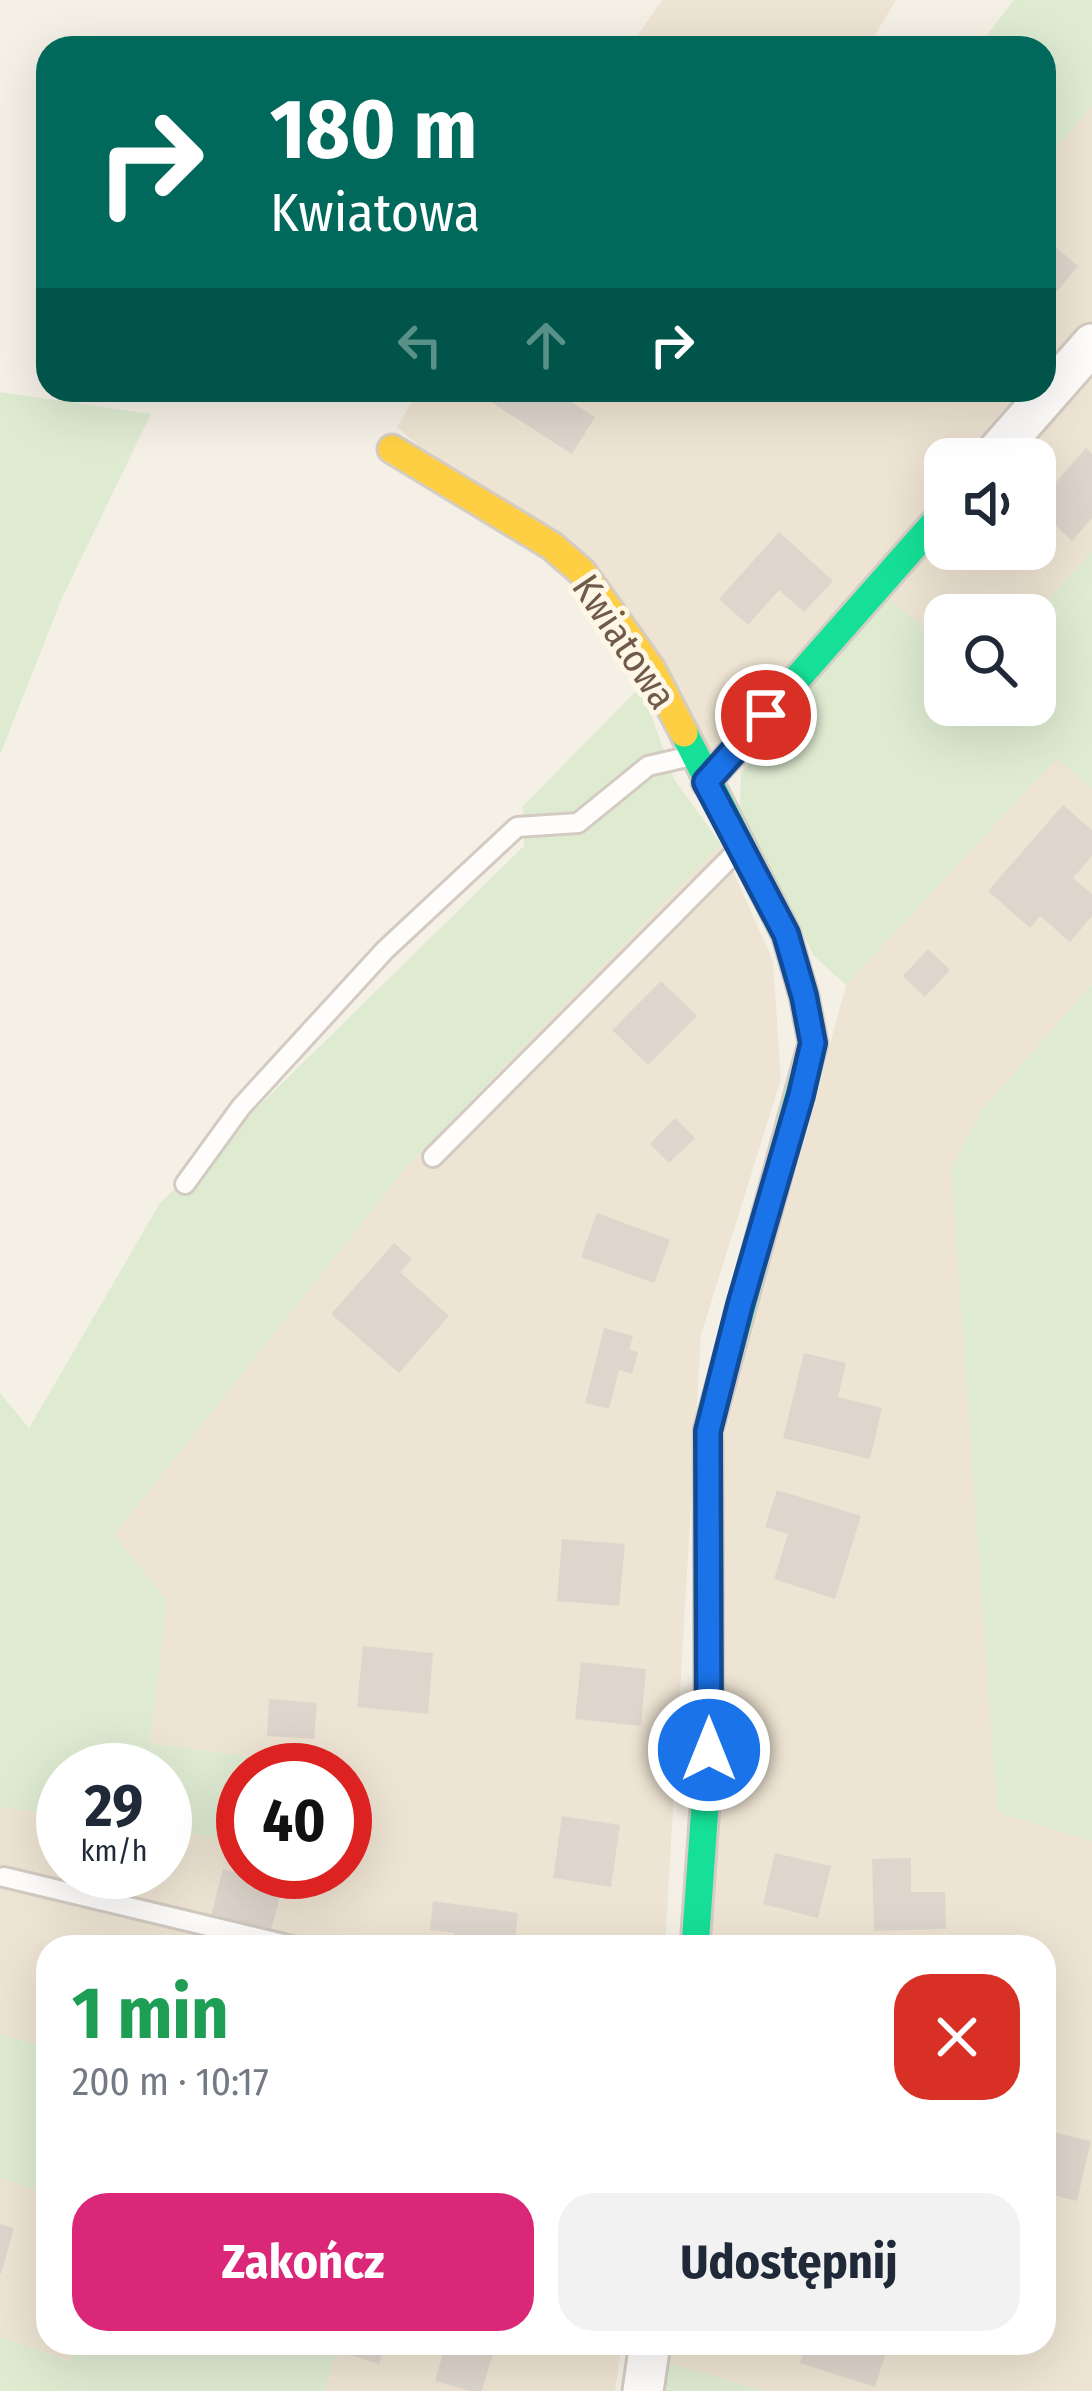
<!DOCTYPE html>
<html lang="pl">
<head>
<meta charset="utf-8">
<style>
	:root { --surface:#fff; --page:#f2f2f3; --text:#1f2937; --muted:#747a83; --accent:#db2777 }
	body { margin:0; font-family:"Fira Sans Condensed",sans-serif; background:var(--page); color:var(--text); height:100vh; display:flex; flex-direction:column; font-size:45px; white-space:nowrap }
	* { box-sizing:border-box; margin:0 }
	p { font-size:39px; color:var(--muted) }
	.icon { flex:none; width:66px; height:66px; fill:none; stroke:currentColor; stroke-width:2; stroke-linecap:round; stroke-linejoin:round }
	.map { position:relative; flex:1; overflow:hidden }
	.drawer { position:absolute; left:36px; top:1935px; width:1020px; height:420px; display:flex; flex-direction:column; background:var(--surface); border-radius:36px; box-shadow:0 12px 48px #0002 }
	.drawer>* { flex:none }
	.banner { position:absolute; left:36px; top:36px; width:1020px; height:366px; border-radius:36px; box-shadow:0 12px 48px #0002; background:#00695c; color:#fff; overflow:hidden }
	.controls { position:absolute; left:924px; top:438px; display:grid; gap:24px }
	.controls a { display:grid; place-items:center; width:132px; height:132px; border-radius:24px; background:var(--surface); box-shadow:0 12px 48px #0002; font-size:60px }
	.speed { position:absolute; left:36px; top:1743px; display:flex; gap:24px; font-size:60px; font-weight:700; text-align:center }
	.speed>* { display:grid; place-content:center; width:156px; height:156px; border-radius:50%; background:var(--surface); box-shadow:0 12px 48px #0002; line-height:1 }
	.speed small { font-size:30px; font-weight:400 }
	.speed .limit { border:18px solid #d22; background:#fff; color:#111 }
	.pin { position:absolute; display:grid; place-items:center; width:102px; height:102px; color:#fff; margin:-51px; border:6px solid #fff; border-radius:50%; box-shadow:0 3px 12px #0007 }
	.me { position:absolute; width:132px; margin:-66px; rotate:0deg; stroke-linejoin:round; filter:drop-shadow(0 0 9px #0008) }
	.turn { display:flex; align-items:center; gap:42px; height:252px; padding:0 36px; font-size:54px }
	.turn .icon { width:156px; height:156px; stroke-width:2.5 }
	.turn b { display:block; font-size:84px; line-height:102px }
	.lanes { display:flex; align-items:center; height:114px; padding:0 36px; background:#0003; justify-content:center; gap:60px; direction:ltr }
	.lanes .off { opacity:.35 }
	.round { display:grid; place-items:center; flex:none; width:126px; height:126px; border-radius:36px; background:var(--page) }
	.headline { display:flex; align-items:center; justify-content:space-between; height:204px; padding:0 36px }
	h1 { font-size:72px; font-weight:700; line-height:90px; color:#1e9e55 }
	.action { display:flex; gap:24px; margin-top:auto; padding:24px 36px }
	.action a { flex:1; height:138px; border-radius:36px; background:var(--accent); color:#fff; font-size:48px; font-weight:700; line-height:138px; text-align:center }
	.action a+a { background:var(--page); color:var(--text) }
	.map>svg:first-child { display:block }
	.residential { fill:#eee4d3; fill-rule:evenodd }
	.green { fill:#deebd1 }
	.building { fill:#ded6cc }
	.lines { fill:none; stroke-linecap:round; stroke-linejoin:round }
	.lane-casing { stroke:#d3cbc2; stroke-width:24 }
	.street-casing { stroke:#d3cbc2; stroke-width:45 }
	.fast-casing { stroke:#d5cdc3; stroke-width:33 }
	.slow-casing { stroke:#d5cdc3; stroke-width:33 }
	.lane { stroke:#fefdfb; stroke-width:18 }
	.street { stroke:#fefdfb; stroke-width:39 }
	.fast { stroke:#16e098; stroke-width:27 }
	.slow { stroke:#ffcf43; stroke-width:27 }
	.route-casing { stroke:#114b97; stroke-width:30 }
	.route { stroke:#1a73e8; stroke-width:21 }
	.labels { text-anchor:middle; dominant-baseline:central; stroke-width:10; stroke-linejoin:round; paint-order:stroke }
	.street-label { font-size:39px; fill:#705a49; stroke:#fef7e5 }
</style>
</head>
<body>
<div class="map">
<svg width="1092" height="2391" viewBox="0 0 1092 2391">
	<rect width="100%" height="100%" fill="#f5f0e6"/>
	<path class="residential" d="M 662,0 L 896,0 L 867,48 L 629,48 Z
		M 1092,106 L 1092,551 L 1035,615 L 945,615 L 945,645 L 870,584 L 715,757 L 646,639 L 397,427 L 419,390 L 1044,390 L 1044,163 ZM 945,459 L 1035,459 L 1035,549 L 945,549 Z
		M 1058,757 L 1092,789 L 1092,984 L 982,1110 L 997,1812 L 1092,1841 L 1092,2391 L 765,2391 L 668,2363 L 671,2343 L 1044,2343 L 1044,1947 L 712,1947 L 723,1441 L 846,985 Z
		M 721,844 L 773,961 L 781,1079 L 701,1335 L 665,1947 L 48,1947 L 48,2047 L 0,2034 L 0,1807 L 63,1816 L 63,1872 L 165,1872 L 165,1830 L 243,1841 L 243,1872 L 345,1872 L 345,1799 L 352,1771 L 150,1743 L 167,1601 L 114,1535 L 408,1165 Z
		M 0,2178 L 48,2195 L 48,2343 L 76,2343 L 70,2361 L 0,2337 Z
		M 339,2343 L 622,2343 L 615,2391 L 324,2391 Z"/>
	<path class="green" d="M 1014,0 L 1092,0 L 1092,106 L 1044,163 L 1044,48 L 977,48 Z
		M 0,392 L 151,414 L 62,598 L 0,755 Z
		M 1092,551 L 1092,789 L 1057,758 L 846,985 L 814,956 L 740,808 L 741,774 L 886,596 L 945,645 L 945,705 L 1035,705 L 1035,615 Z
		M 641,686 L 674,779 L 721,844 L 408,1165 L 114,1535 L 167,1601 L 150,1743 L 353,1771 L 345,1799 L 345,1770 L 243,1770 L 243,1841 L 165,1830 L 165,1770 L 63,1770 L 63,1816 L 0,1807 L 0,1393 L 29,1428 L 160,1203 L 524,846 L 523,806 Z
		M 1092,984 L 1092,1841 L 997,1812 L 951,1168 L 982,1110 Z
		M 0,2034 L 48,2047 L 48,2195 L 0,2178 Z
		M 0,2337 L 69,2361 L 76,2343 L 339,2343 L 324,2391 L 0,2391 Z
		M 668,2363 L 765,2391 L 664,2391 Z"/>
	<path class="building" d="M 1044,237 L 1078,266 L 1044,307 Z
		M 499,390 L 553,390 L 595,417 L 572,454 L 491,402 Z
		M 1086,448 L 1092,454 L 1092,518 L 1072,541 L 1035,506 Z
		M 779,532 L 833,581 L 804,612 L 779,590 L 748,625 L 719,599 Z
		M 1063,805 L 1092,830 L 1092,856 L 1073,878 L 1092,894 L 1092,916 L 1070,942 L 1040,916 L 1030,928 L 988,891 Z
		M 928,949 L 950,970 L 925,997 L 903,976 Z
		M 661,981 L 697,1016 L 648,1065 L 612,1030 Z
		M 675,1118 L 695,1138 L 669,1163 L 650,1144 Z
		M 597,1213 L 670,1240 L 654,1283 L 581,1257 Z
		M 394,1243 L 412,1259 L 400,1272 L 449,1316 L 399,1373 L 331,1314 Z
		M 604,1328 L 633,1336 L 629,1350 L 638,1352 L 632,1374 L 619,1370 L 609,1409 L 585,1403 Z
		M 804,1353 L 846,1363 L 838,1397 L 882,1408 L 870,1459 L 783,1438 Z
		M 777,1490 L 861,1516 L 835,1599 L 774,1579 L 788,1534 L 765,1527 Z
		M 562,1539 L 625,1544 L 619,1606 L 557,1601 Z
		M 363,1646 L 433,1653 L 428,1714 L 357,1707 Z
		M 581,1662 L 646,1669 L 641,1726 L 575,1719 Z
		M 269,1699 L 317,1703 L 314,1739 L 267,1736 Z
		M 562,1816 L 620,1825 L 611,1887 L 553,1878 Z
		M 775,1853 L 831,1866 L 818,1918 L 763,1904 Z
		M 911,1858 L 911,1892 L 945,1892 L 946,1929 L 874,1931 L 872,1859 Z
		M 223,1869 L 283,1884 L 271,1931 L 211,1916 Z
		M 433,1901 L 518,1913 L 514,1947 L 452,1947 L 454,1933 L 430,1930 Z
		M 1044,2130 L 1091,2141 L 1077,2201 L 1044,2193 Z
		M 0,2224 L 14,2228 L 1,2274 L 0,2273 Z
		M 350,2343 L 385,2343 L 379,2364 L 347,2354 Z
		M 446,2343 L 496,2343 L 482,2391 L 470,2391 L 435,2381 Z
		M 807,2343 L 889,2343 L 875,2387 L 800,2363 Z"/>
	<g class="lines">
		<g class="lane-casing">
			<path id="lane" d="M 433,1157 L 738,850
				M 185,1184 L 241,1107 L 385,950 L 517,827 L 578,823 L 648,766 L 687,757
				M 4,1877 L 296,1947"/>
		</g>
		<g class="street-casing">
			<path id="street" d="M 991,459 L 1092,344
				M 643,2391 L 650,2343"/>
		</g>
		<g class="fast-casing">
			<path id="fast" d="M 684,733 L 786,934 L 804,996 L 813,1043 L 708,1431 L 709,1750 L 695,1947
				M 706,782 L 945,511"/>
		</g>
		<g class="slow-casing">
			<path id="slow" d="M 392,449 L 552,546 L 582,572 L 651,669 L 684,733"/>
		</g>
		<use href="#lane" class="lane"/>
		<use href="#street" class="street"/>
		<use href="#fast" class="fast"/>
		<use href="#slow" class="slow"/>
	</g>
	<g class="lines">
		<g class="route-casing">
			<path id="route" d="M 709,1750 L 708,1431 L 740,1305 L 801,1095 L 813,1043 L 804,996 L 786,934 L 706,782 L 766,715"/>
		</g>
		<use href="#route" class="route"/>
	</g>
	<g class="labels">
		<g class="street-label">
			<text transform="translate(624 642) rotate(56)">Kwiatowa</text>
		</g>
	</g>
</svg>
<div class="controls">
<a><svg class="icon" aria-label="sound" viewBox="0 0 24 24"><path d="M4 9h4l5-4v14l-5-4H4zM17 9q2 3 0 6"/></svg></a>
<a><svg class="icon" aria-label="search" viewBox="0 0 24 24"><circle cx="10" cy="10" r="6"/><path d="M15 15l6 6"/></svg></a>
</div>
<div class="speed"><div>29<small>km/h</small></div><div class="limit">40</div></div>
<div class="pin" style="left:766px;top:715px;background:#d93025"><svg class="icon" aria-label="arrive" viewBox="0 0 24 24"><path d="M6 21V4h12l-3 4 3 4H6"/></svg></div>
<svg class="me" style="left:709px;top:1750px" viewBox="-20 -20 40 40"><circle r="17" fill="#1a73e8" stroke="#fff" stroke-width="3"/><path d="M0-11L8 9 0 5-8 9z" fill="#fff"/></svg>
<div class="banner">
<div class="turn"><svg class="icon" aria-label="right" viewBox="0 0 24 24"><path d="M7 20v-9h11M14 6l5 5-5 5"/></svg><div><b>180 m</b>Kwiatowa</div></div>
<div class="lanes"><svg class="icon off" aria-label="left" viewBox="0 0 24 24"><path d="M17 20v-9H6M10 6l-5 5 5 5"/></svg><svg class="icon off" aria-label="ahead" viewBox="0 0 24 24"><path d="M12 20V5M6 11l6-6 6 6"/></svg><svg class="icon" aria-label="right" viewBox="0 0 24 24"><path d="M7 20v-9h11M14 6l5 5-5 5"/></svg></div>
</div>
<section class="drawer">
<div class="headline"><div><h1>1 min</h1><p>200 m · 10:17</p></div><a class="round" style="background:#d93025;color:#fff"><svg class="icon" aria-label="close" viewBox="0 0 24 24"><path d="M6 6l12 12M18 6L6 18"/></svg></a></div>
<div class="action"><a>Zakończ</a><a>Udostępnij</a></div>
</section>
</div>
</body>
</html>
